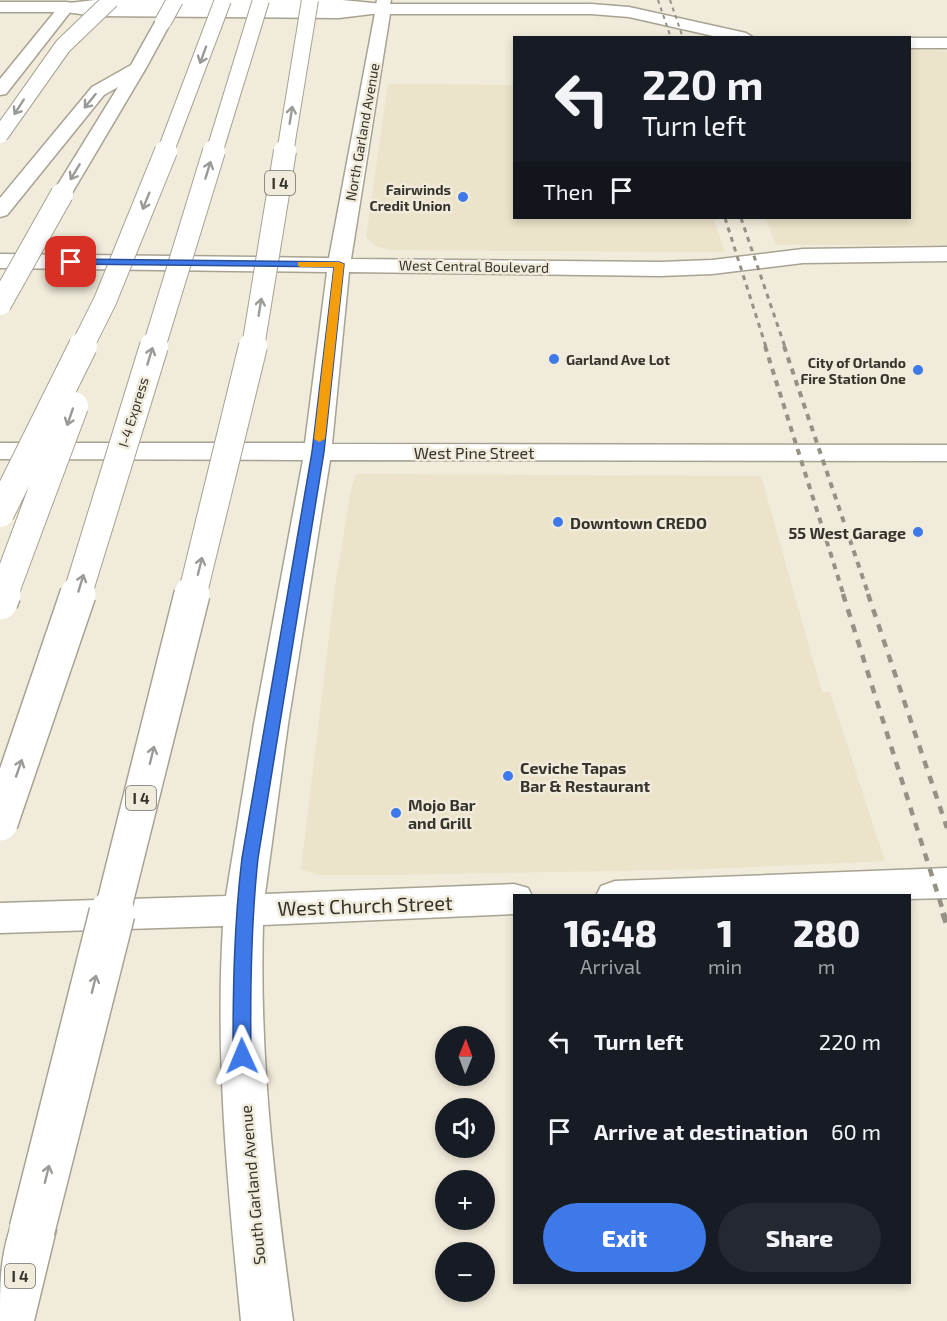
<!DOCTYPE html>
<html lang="en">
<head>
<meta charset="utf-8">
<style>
	:root { --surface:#171b24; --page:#242831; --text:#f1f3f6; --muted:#9ea1a6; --accent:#3d79e8 }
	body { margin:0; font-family:"Exo 2",sans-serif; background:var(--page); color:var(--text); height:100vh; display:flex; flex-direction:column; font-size:22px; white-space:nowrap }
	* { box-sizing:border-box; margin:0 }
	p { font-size:20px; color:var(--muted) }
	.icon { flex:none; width:33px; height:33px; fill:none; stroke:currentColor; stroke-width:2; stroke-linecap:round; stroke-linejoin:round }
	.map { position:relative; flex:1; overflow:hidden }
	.sheet { position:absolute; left:513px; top:894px; width:398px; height:390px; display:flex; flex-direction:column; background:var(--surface); border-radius:0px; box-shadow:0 3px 9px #0003 }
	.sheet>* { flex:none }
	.hud { position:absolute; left:513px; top:36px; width:398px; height:183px; border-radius:0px; box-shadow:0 3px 9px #0003; background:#171b24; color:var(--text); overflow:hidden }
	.needle { width:39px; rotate:1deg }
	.buttons { position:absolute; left:435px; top:1026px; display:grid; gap:12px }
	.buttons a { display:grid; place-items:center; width:60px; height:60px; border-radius:50%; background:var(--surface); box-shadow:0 3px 9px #0003; font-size:30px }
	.pin { position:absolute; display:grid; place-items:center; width:51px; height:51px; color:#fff; margin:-26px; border-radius:12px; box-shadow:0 3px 9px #0006 }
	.me { position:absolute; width:66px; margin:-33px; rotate:359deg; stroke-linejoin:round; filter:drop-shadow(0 0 4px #0008) }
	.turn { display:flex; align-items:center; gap:21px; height:126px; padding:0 30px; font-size:27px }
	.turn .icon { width:78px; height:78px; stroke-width:2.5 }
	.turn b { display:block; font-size:42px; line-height:51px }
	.then { display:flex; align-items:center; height:57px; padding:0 30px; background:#0003; gap:12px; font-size:22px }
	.eta { display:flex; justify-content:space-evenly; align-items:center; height:102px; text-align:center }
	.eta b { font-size:36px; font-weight:800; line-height:42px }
	.action { display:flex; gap:12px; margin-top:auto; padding:12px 30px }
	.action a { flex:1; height:69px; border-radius:36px; background:var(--accent); color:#fff; font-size:24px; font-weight:800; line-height:69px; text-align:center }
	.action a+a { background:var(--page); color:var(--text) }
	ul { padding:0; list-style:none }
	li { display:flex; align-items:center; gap:18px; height:90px; padding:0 30px }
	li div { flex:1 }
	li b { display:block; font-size:22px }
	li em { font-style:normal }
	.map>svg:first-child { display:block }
	.built { fill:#ebe3ca }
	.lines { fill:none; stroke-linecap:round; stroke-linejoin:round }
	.minor-casing { stroke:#a8a292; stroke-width:3 }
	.major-casing { stroke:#a8a292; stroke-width:3 }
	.highway-casing { stroke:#a8a292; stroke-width:3 }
	.minor { fill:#fff; fill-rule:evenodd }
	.major { fill:#fff; fill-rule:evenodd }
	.highway { fill:#fff; fill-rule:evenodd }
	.rail-far4 { stroke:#959185; stroke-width:2; stroke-dasharray:4 4; stroke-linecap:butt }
	.rail-far3 { stroke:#959185; stroke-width:3; stroke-dasharray:5 5; stroke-linecap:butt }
	.rail-far2 { stroke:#959185; stroke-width:4; stroke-dasharray:6 6; stroke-linecap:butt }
	.rail-far1 { stroke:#959185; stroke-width:4.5; stroke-dasharray:8 8; stroke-linecap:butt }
	.rail { stroke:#959185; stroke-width:6; stroke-dasharray:10 10; stroke-linecap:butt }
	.highway-bridge-far4-casing { stroke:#a8a292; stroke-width:18; stroke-linecap:butt }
	.highway-bridge-far3-casing { stroke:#a8a292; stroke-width:24; stroke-linecap:butt }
	.highway-bridge-far2-casing { stroke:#a8a292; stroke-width:30; stroke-linecap:butt }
	.highway-bridge-far1-casing { stroke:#a8a292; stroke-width:38; stroke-linecap:butt }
	.highway-bridge-casing { stroke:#a8a292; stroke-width:48; stroke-linecap:butt }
	.highway-bridge-far4 { stroke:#fff; stroke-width:16 }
	.highway-bridge-far3 { stroke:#fff; stroke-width:22 }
	.highway-bridge-far2 { stroke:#fff; stroke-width:28 }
	.highway-bridge-far1 { stroke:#fff; stroke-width:35 }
	.highway-bridge { stroke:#fff; stroke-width:45 }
	.oneway { stroke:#9a9a96 }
	.route { fill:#3d79e8; stroke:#284f97; stroke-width:1.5 }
	.slow { fill:#f59e0b }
	.poi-dot { fill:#3d79e8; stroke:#f0ebda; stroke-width:2 }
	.labels { text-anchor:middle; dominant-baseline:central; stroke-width:5; stroke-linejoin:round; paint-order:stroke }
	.far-street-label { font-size:14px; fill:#36342d; stroke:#f0ebda }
	.far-poi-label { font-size:14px; font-weight:bold; fill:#36342d; stroke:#f0ebda; text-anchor:end }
	.shield { fill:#f0ebda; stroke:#6e6b61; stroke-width:1.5 }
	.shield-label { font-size:15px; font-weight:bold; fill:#36342d }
	.street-label { font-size:16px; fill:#36342d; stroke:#f0ebda }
	.poi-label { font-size:16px; font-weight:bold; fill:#36342d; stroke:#f0ebda; text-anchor:start }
	.near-street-label { font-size:20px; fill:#36342d; stroke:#f0ebda }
</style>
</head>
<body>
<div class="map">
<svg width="947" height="1321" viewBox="0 0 947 1321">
	<rect width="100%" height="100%" fill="#f0ebda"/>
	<path class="built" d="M 909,50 L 947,51 L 947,245 L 776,245 L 765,218 L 909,218 Z
		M 388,84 L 514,85 L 514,218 L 713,218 L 725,252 L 391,250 L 376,246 L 366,237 Z
		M 356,474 L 761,476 L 822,692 L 830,692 L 885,861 L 710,869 L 386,875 L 318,875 L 301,869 L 335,587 L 351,490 Z"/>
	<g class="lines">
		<g class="minor-casing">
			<path id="minor" d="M 95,0 L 342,0 L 383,4 L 591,4 L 629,7 L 746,33 L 754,38 L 722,38 L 629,17 L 591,14 L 390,14 L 351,259 L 660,262 L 712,260 L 803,249 L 947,247 L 947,261 L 803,263 L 712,274 L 660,276 L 349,272 L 332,444 L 947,445 L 947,461 L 330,460 L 288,724 L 265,894 L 514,884 L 528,888 L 532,896 L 514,896 L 514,914 L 263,925 C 259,1060 275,1187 293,1321 L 241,1321 C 228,1189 215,1060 223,926 L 0,933 L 0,903 L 226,896 L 254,724 L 303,460 L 0,459 L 0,443 L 305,443 L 327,272 L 0,268 L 0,254 L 329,258 L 375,13 L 342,10 L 101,8 L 71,11 L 6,94 L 0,95 L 0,79 L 61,4 Z
				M 909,38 L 947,38 L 947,48 L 909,48 Z
				M 947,868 L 947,898 L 909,899 L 909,896 L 596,896 L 601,886 L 615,881 Z"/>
		</g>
		<g class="major-casing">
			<path id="major" d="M 377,0 L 391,0 L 388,12 L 339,18 L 95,16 L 66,12 L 0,12 L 0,2 L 66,2 L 95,6 L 339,8 L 376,5 Z"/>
		</g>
		<g class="highway-casing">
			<path id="highway" d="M 163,17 L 171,22 L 146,68 L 69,198 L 55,198 L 52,194 L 118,87 L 104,95 L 7,215 L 0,217 L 0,198 L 92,87 L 131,65 L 155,22 Z
				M 32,1207 L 49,1214 L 56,1230 L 34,1321 L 0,1321 C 0,1280 0,1253 15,1214 Z"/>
		</g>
		<use href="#minor" class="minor"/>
		<use href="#major" class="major"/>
		<use href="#highway" class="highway"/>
		<path class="rail-far4" d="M 658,0 L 671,38
			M 670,0 L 683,38"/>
		<path class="rail-far3" d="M 725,218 L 766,347
			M 741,218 L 785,347"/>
		<path class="rail-far2" d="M 765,346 L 844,596
			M 784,346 L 869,596"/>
		<path class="rail-far1" d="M 843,594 L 944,914
			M 868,594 L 947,828"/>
		<path class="rail" d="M 943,913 L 947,924"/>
		<g class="highway-bridge-far4-casing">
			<path id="highway-bridge-far4" d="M 163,22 L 175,0
				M 0,135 L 63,46 L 111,0
				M 165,153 L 223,0
				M 214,153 L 261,0
				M 285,153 L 310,0"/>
		</g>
		<g class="highway-bridge-far3-casing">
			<path id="highway-bridge-far3" d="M 0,304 L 62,194
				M 82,347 L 105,301 L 166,151
				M 154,347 L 214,151
				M 253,347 L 285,151"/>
		</g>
		<g class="highway-bridge-far2-casing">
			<path id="highway-bridge-far2" d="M 0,513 L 83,346
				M 3,596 L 74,406
				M 77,596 L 154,346
				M 192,596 L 253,346"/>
		</g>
		<g class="highway-bridge-far1-casing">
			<path id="highway-bridge-far1" d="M 0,602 L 3,594
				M 0,823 L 78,594
				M 112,914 L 192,594"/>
		</g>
		<g class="highway-bridge-casing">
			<path id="highway-bridge" d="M 32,1230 L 112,913"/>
		</g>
		<use href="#highway-bridge-far4" class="highway-bridge-far4"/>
		<use href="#highway-bridge-far3" class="highway-bridge-far3"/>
		<use href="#highway-bridge-far2" class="highway-bridge-far2"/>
		<use href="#highway-bridge-far1" class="highway-bridge-far1"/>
		<use href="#highway-bridge" class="highway-bridge"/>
	</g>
	<defs><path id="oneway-shaft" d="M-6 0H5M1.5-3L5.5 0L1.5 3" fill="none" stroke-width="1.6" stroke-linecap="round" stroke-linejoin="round" transform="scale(1.5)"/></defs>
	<g class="oneway">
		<use href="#oneway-shaft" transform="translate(203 55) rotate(110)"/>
		<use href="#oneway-shaft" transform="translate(90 101) rotate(129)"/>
		<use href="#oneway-shaft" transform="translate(19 107) rotate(123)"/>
		<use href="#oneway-shaft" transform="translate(291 115) rotate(-81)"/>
		<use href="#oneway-shaft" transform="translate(208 170) rotate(-73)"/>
		<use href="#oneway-shaft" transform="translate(75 172) rotate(121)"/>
		<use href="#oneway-shaft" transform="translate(146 201) rotate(112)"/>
		<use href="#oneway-shaft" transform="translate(260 307) rotate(-81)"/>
		<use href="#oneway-shaft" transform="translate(150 356) rotate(-73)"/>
		<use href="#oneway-shaft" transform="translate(70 417) rotate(109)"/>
		<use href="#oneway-shaft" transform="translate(200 566) rotate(-76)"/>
		<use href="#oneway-shaft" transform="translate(81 583) rotate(-73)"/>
		<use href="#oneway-shaft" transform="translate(152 755) rotate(-76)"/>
		<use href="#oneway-shaft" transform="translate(19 768) rotate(-71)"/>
		<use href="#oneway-shaft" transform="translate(94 984) rotate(-76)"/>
		<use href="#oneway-shaft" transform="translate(47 1174) rotate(-76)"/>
	</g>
	<path class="route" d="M 71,259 L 339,262 L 344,264 L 324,452 L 258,858 C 251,924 250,989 251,1056 L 249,1061 L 242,1063 L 236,1061 L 233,1056 C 233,989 234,924 242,858 L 312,452 L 334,267 L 68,264 L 66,262 Z"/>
	<path class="slow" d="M 298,262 L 339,262 L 344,264 L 325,439 L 319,442 L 314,439 L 334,267 L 301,267 L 298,266 Z"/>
	<g class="poi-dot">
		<circle cx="463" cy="197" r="6"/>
		<circle cx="554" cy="359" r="6"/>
		<circle cx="918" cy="370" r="6"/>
		<circle cx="558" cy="522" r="6"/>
		<circle cx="918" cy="532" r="6"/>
		<circle cx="508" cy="776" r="6"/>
		<circle cx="396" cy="813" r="6"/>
	</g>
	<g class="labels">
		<g class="far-street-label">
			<text transform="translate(362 132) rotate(-80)">North Garland Avenue</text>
			<text transform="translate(474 266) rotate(1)">West Central Boulevard</text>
			<text transform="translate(133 412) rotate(-73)">I-4 Express</text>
		</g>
		<g class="far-poi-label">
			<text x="451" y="189">Fairwinds<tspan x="451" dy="16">Credit Union</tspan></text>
			<text x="566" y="359" text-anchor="start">Garland Ave Lot</text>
			<text x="906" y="362">City of Orlando<tspan x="906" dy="16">Fire Station One</tspan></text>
		</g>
		<g class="shield">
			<rect x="265" y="171" width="30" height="24" rx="4.5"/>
			<rect x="126" y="786" width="30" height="24" rx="4.5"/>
			<rect x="5" y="1264" width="30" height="24" rx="4.5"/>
		</g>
		<g class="shield-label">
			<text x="280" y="183">I 4</text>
			<text x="141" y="798">I 4</text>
			<text x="20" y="1276">I 4</text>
		</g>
		<g class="street-label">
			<text x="474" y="452">West Pine Street</text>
			<text transform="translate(252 1185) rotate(-95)">South Garland Avenue</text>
		</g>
		<g class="poi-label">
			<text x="570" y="522">Downtown CREDO</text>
			<text x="906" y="532" text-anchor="end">55 West Garage</text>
			<text x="520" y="767">Ceviche Tapas<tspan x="520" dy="18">Bar &amp; Restaurant</tspan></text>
			<text x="408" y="804">Mojo Bar<tspan x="408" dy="18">and Grill</tspan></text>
		</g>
		<g class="near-street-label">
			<text transform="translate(365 905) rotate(-2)">West Church Street</text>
		</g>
	</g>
</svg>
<div class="buttons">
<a><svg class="needle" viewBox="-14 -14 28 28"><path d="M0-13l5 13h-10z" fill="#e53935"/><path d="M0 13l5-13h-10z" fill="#9ea1a6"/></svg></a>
<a><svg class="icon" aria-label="sound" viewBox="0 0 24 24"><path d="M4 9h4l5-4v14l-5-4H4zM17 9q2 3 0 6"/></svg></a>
<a>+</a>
<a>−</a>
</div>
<div class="pin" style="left:71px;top:262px;background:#d93025"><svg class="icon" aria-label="arrive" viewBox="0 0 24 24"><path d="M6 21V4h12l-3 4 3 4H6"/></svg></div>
<svg class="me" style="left:242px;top:1056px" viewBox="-20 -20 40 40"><path d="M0-17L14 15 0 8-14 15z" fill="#3d79e8" stroke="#fff" stroke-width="4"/></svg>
<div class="hud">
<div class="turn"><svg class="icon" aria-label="left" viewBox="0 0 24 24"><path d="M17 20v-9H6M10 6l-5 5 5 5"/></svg><div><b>220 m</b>Turn left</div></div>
<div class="then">Then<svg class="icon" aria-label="arrive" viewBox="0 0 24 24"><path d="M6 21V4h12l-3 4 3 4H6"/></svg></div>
</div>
<section class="sheet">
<div class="eta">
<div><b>16:48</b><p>Arrival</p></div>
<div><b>1</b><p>min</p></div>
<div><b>280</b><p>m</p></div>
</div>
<ul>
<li><svg class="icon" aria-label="left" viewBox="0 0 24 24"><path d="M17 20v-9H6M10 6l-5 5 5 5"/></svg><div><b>Turn left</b></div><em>220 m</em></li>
<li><svg class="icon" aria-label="arrive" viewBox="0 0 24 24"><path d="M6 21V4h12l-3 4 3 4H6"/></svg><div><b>Arrive at destination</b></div><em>60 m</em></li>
</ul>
<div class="action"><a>Exit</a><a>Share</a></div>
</section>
</div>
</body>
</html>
